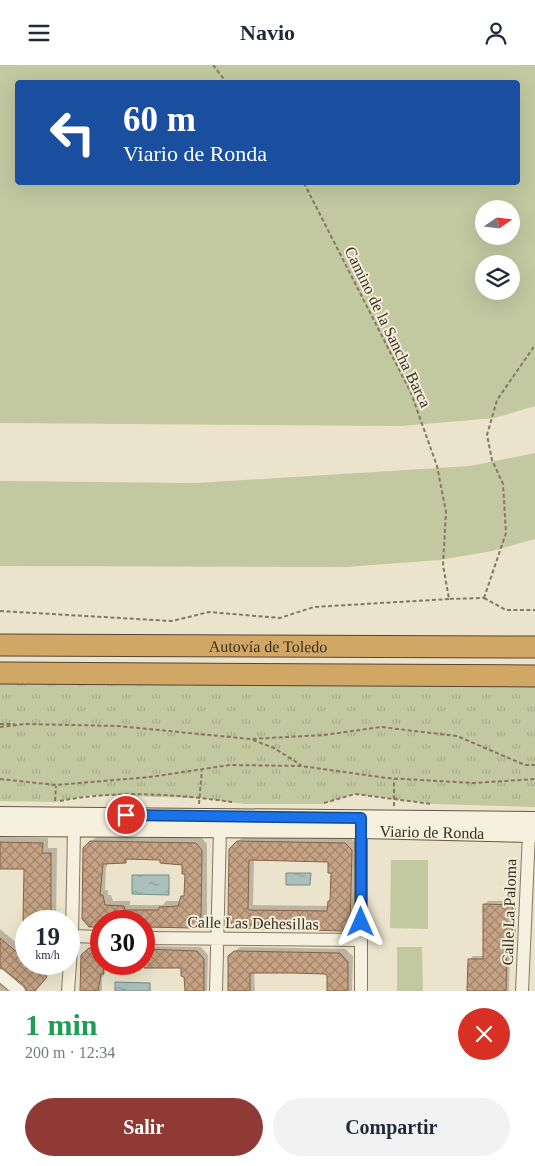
<!DOCTYPE html>
<html lang="es">
<head>
<meta charset="utf-8">
<style>
	:root { --surface:#fff; --page:#f2f2f3; --text:#1f2937; --muted:#747a83; --accent:#903a36 }
	body { margin:0; font-family:"Times New Roman",serif; background:var(--page); color:var(--text); height:100vh; display:flex; flex-direction:column; font-size:19px; white-space:nowrap }
	* { box-sizing:border-box; margin:0 }
	p { font-size:16px; color:var(--muted) }
	.icon { flex:none; width:28px; height:28px; fill:none; stroke:currentColor; stroke-width:2; stroke-linecap:round; stroke-linejoin:round }
	.map { position:relative; height:926px; overflow:hidden }
	.details { display:flex; flex-direction:column; background:var(--surface); flex:1 }
	.details>* { flex:none }
	.guide { position:absolute; left:15px; top:15px; width:505px; height:105px; border-radius:5px; box-shadow:0 5px 20px #0002; background:#1a4fa0; color:#fff; overflow:hidden }
	.needle { width:32px; rotate:76deg }
	.controls { position:absolute; left:475px; top:135px; display:grid; gap:10px }
	.controls a { display:grid; place-items:center; width:45px; height:45px; border-radius:50%; background:var(--surface); box-shadow:0 5px 20px #0002; font-size:25px }
	.speed { position:absolute; left:15px; top:845px; display:flex; gap:10px; font-size:25px; font-weight:700; text-align:center }
	.speed>* { display:grid; place-content:center; width:65px; height:65px; border-radius:50%; background:var(--surface); box-shadow:0 5px 20px #0002; line-height:1 }
	.speed small { font-size:12px; font-weight:400 }
	.speed .limit { border:8px solid #d22; background:#fff; color:#111 }
	.pin { position:absolute; display:grid; place-items:center; width:42px; height:42px; color:#fff; margin:-21px; border:2px solid #fff; border-radius:50%; box-shadow:0 1px 5px #0007 }
	.me { position:absolute; width:55px; margin:-28px; rotate:0deg; stroke-linejoin:round; filter:drop-shadow(0 0 4px #0008) }
	.turn { display:flex; align-items:center; gap:18px; height:105px; padding:0 25px; font-size:22px }
	.turn .icon { width:65px; height:65px; stroke-width:2.5 }
	.turn b { display:block; font-size:35px; line-height:42px }
	.round { display:grid; place-items:center; flex:none; width:52px; height:52px; border-radius:26px; background:var(--page) }
	.overview { display:flex; align-items:center; justify-content:space-between; height:85px; padding:0 25px }
	h1 { font-size:30px; font-weight:600; line-height:38px; color:#1e9e55 }
	.cta { display:flex; gap:10px; margin-top:auto; padding:10px 25px }
	.cta a { flex:1; height:58px; border-radius:30px; background:var(--accent); color:#fff; font-size:20px; font-weight:600; line-height:58px; text-align:center }
	.cta a+a { background:var(--page); color:var(--text) }
	header { display:flex; justify-content:space-between; align-items:center; height:65px; padding:0 25px; background:var(--surface); font-size:22px; font-weight:600 }
	.map>svg:first-child { display:block }
	.green { fill:#c2c9a0; fill-rule:evenodd }
	.park { fill:url(#park-tufts) }
	.water { fill:url(#water-ripples); stroke:#728e89 }
	.shadow { fill:#0003; fill-rule:evenodd }
	.building { fill:url(#building-cross-hatch); stroke:#846349; fill-rule:evenodd }
	.lines { fill:none; stroke-linecap:round; stroke-linejoin:round }
	.street-casing { stroke:#877761; stroke-width:14 }
	.secondary-casing { stroke:#695843; stroke-width:18 }
	.highway-casing { stroke:#554534; stroke-width:23 }
	.path { stroke:#877761; stroke-width:2; stroke-dasharray:4 2.5; stroke-linecap:butt }
	.street { stroke:#f6f0de; stroke-width:12 }
	.secondary { stroke:#f6f0de; stroke-width:16 }
	.highway { stroke:#d1a765; stroke-width:21 }
	.route-casing { stroke:#114b97; stroke-width:12 }
	.route { stroke:#1a73e8; stroke-width:9 }
	.labels { text-anchor:middle; dominant-baseline:central; stroke-width:4; stroke-linejoin:round; paint-order:stroke }
	.street-label { font-size:16px; fill:#392e22; stroke:#f3edda }
</style>
</head>
<body>
<header><svg class="icon" aria-label="menu" viewBox="0 0 24 24"><path d="M4 6h16M4 12h16M4 18h16"/></svg>Navio<svg class="icon" aria-label="person" viewBox="0 0 24 24"><circle cx="12" cy="8" r="4"/><path d="M4 21q1-7 8-7t8 7"/></svg></header>
<div class="map">
<svg width="535" height="926" viewBox="0 0 535 926">
	<defs>
		<pattern id="park-tufts" width="24" height="20" patternUnits="userSpaceOnUse" patternTransform="scale(1.25)"><rect width="24" height="20" fill="#c2c9a0"/><path d="M3 7l-1-3M5 7V3M7 7l1-3M15 17l-1-3M17 17v-4M19 17l1-3" fill="none" stroke="#a7ad8a"/></pattern>
		<pattern id="water-ripples" width="26" height="14" patternUnits="userSpaceOnUse" patternTransform="scale(1.25)"><rect width="26" height="14" fill="#abc0bb"/><path d="M2 4q2-2 4 0t4 0M15 11q2-2 4 0t4 0" fill="none" stroke="#8c9c98"/></pattern>
		<pattern id="building-cross-hatch" width="8" height="8" patternUnits="userSpaceOnUse" patternTransform="scale(1.25)"><rect width="8" height="8" fill="#c6a385"/><path d="M0 0l8 8M0 8l8-8" fill="none" stroke="#a2856c"/></pattern>
	</defs>
	<rect width="100%" height="100%" fill="#ebe3cb"/>
	<path class="green" d="M 0,0 L 535,0 L 535,341 L 495,353 L 401,361 L 0,358 ZM 18,18 L 518,18 L 518,118 L 18,118 ZM 484,144 L 511,144 L 511,171 L 484,171 ZM 484,199 L 511,199 L 511,226 L 484,226 Z
		M 535,388 L 535,474 L 492,486 L 439,495 L 346,502 L 0,501 L 0,416 L 197,418 L 470,401 Z
		M 391,795 L 428,795 L 428,864 L 390,863 Z
		M 397,882 L 422,882 L 423,926 L 397,926 Z"/>
	<path class="park" d="M 0,612 L 535,622 L 535,742 L 434,739 L 355,729 L 322,739 L 245,739 L 198,733 L 91,730 L 55,737 L 0,736 Z"/>
	<path class="water" d="M 286,808 L 311,808 L 310,820 L 286,820 Z
		M 132,810 L 169,810 L 169,830 L 132,829 Z
		M 115,917 L 150,918 L 150,926 L 115,926 Z"/>
	<path class="shadow" d="M 97,771 L 201,772 L 207,779 L 207,850 L 194,861 L 144,861 L 144,856 L 101,856 L 101,861 L 90,860 L 84,784 ZM 129,793 L 161,794 L 183,799 L 186,808 L 186,828 L 181,836 L 166,836 L 163,840 L 130,840 L 130,836 L 113,836 L 111,830 L 108,830 L 108,825 L 105,825 L 106,803 L 108,798 L 125,797 Z
		M 244,771 L 351,773 L 357,779 L 355,852 L 343,864 L 235,862 L 230,784 ZM 254,794 L 329,796 L 332,806 L 332,833 L 329,841 L 253,840 Z
		M 0,772 L 48,773 L 48,783 L 57,783 L 56,856 L 26,856 L 26,877 L 24,877 L 25,803 L 0,803 Z
		M 488,836 L 516,836 L 516,875 L 510,879 L 509,926 L 469,926 L 469,895 L 473,891 L 484,891 L 484,840 Z
		M 0,864 L 26,886 L 26,899 L 41,899 L 51,907 L 34,926 L 28,926 L 28,923 L 5,902 L 0,901 Z
		M 94,880 L 101,880 L 101,899 L 144,899 L 144,881 L 201,882 L 208,890 L 207,926 L 186,926 L 186,910 L 182,902 L 107,900 L 102,914 L 102,926 L 81,926 L 86,886 Z
		M 240,882 L 345,884 L 353,891 L 352,926 L 328,926 L 328,909 L 254,907 L 255,926 L 228,926 L 230,891 Z
		M 0,911 L 17,926 L 0,926 Z"/>
	<path class="building" d="M 90,776 L 196,778 L 202,785 L 201,856 L 194,863 L 144,862 L 144,856 L 101,856 L 101,862 L 89,862 L 82,854 L 83,783 ZM 126,794 L 160,795 L 160,798 L 182,800 L 182,809 L 185,809 L 184,831 L 181,831 L 178,841 L 159,842 L 159,845 L 125,845 L 124,841 L 105,840 L 103,830 L 100,830 L 103,799 L 126,798 Z
		M 237,776 L 345,778 L 352,785 L 350,859 L 343,866 L 235,863 L 228,854 L 229,784 ZM 249,795 L 328,797 L 328,808 L 331,808 L 330,836 L 328,836 L 327,846 L 248,845 Z
		M 0,777 L 43,778 L 42,788 L 51,788 L 51,856 L 23,856 L 24,804 L 0,804 Z
		M 483,839 L 513,840 L 512,880 L 507,880 L 506,926 L 467,926 L 468,894 L 483,894 Z
		M 0,873 L 26,895 L 26,899 L 30,899 L 47,912 L 35,926 L 27,926 L 24,920 L 0,902 Z
		M 89,883 L 101,883 L 104,909 L 101,909 L 98,926 L 80,926 L 81,890 Z
		M 144,884 L 197,886 L 204,894 L 204,926 L 185,926 L 184,912 L 181,911 L 181,903 L 144,903 Z
		M 234,886 L 340,888 L 348,897 L 348,926 L 327,926 L 327,910 L 325,909 L 292,908 L 250,908 L 250,926 L 228,926 L 228,891 Z"/>
	<g class="lines">
		<g class="street-casing">
			<path id="street" d="M 72,871 L 101,872
				M 144,873 L 361,875
				M 0,910 L 19,926
				M 68,926 L 72,871 L 74,764
				M 216,926 L 220,764
				M 361,926 L 361,756
				M 522,926 L 529,768"/>
		</g>
		<g class="secondary-casing">
			<g id="secondary">
				<path d="M 0,750 L 535,755"/>
				<path id="s1" d="M 0,763 L 361,765 L 535,769"/>
			</g>
		</g>
		<g class="highway-casing">
			<g id="highway">
				<path id="s2" d="M 0,580 L 535,582"/>
				<path d="M 0,608 L 535,611"/>
			</g>
		</g>
		<path class="path" d="M 213,0 L 227,18
			M 304,118 L 411,328 L 437,401 L 446,447 L 443,500 L 449,534 L 484,533
			M 484,533 L 506,468 L 503,419 L 492,395 L 487,370 L 497,335 L 535,280
			M 484,533 L 506,545 L 535,545
			M 0,546 L 172,556 L 209,547 L 280,553 L 314,542 L 449,534
			M 0,659 L 15,659
			M 0,662 L 25,659 L 118,661 L 250,674 L 324,670 L 381,662 L 457,671 L 525,700 L 535,700
			M 253,675 L 274,683 L 301,700
			M 0,714 L 56,720 L 150,712 L 230,700 L 301,701 L 387,713 L 473,718 L 535,714
			M 55,736 L 56,721
			M 60,736 C 115,725 176,729 232,737
			M 324,738 L 355,729 L 432,739
			M 199,739 L 202,704
			M 394,741 L 394,714"/>
		<use href="#street" class="street"/>
		<use href="#secondary" class="secondary"/>
		<use href="#highway" class="highway"/>
	</g>
	<g class="lines">
		<g class="route-casing">
			<path id="route" d="M 126,750 L 361,753 L 361,857"/>
		</g>
		<use href="#route" class="route"/>
	</g>
	<g class="labels">
		<g class="street-label">
			<text transform="translate(388 262) rotate(64)">Camino de la Sancha Barca</text>
			<text stroke="none"><textPath href="#s2" startOffset="268">Autovía de Toledo</textPath></text>
			<text stroke="none"><textPath href="#s1" startOffset="432">Viario de Ronda</textPath></text>
			<text transform="translate(509 847) rotate(-88)">Calle La Paloma</text>
			<text transform="translate(253 858) rotate(1)">Calle Las Dehesillas</text>
		</g>
	</g>
</svg>
<div class="controls">
<a><svg class="needle" viewBox="-14 -14 28 28"><path d="M0-13l5 13h-10z" fill="#e53935"/><path d="M0 13l5-13h-10z" fill="#747a83"/></svg></a>
<a><svg class="icon" aria-label="layers" viewBox="0 0 24 24"><path d="M12 4l9 5-9 5-9-5zM3 14l9 5 9-5"/></svg></a>
</div>
<div class="speed"><div>19<small>km/h</small></div><div class="limit">30</div></div>
<div class="pin" style="left:126px;top:750px;background:#d93025"><svg class="icon" aria-label="arrive" viewBox="0 0 24 24"><path d="M6 21V4h12l-3 4 3 4H6"/></svg></div>
<svg class="me" style="left:361px;top:857px" viewBox="-20 -20 40 40"><path d="M0-17L14 15 0 8-14 15z" fill="#1a73e8" stroke="#fff" stroke-width="4"/></svg>
<div class="guide">
<div class="turn"><svg class="icon" aria-label="left" viewBox="0 0 24 24"><path d="M17 20v-9H6M10 6l-5 5 5 5"/></svg><div><b>60 m</b>Viario de Ronda</div></div>
</div>
</div>
<section class="details">
<div class="overview"><div><h1>1 min</h1><p>200 m · 12:34</p></div><a class="round" style="background:#d93025;color:#fff"><svg class="icon" aria-label="close" viewBox="0 0 24 24"><path d="M6 6l12 12M18 6L6 18"/></svg></a></div>
<div class="cta"><a>Salir</a><a>Compartir</a></div>
</section>
</body>
</html>
